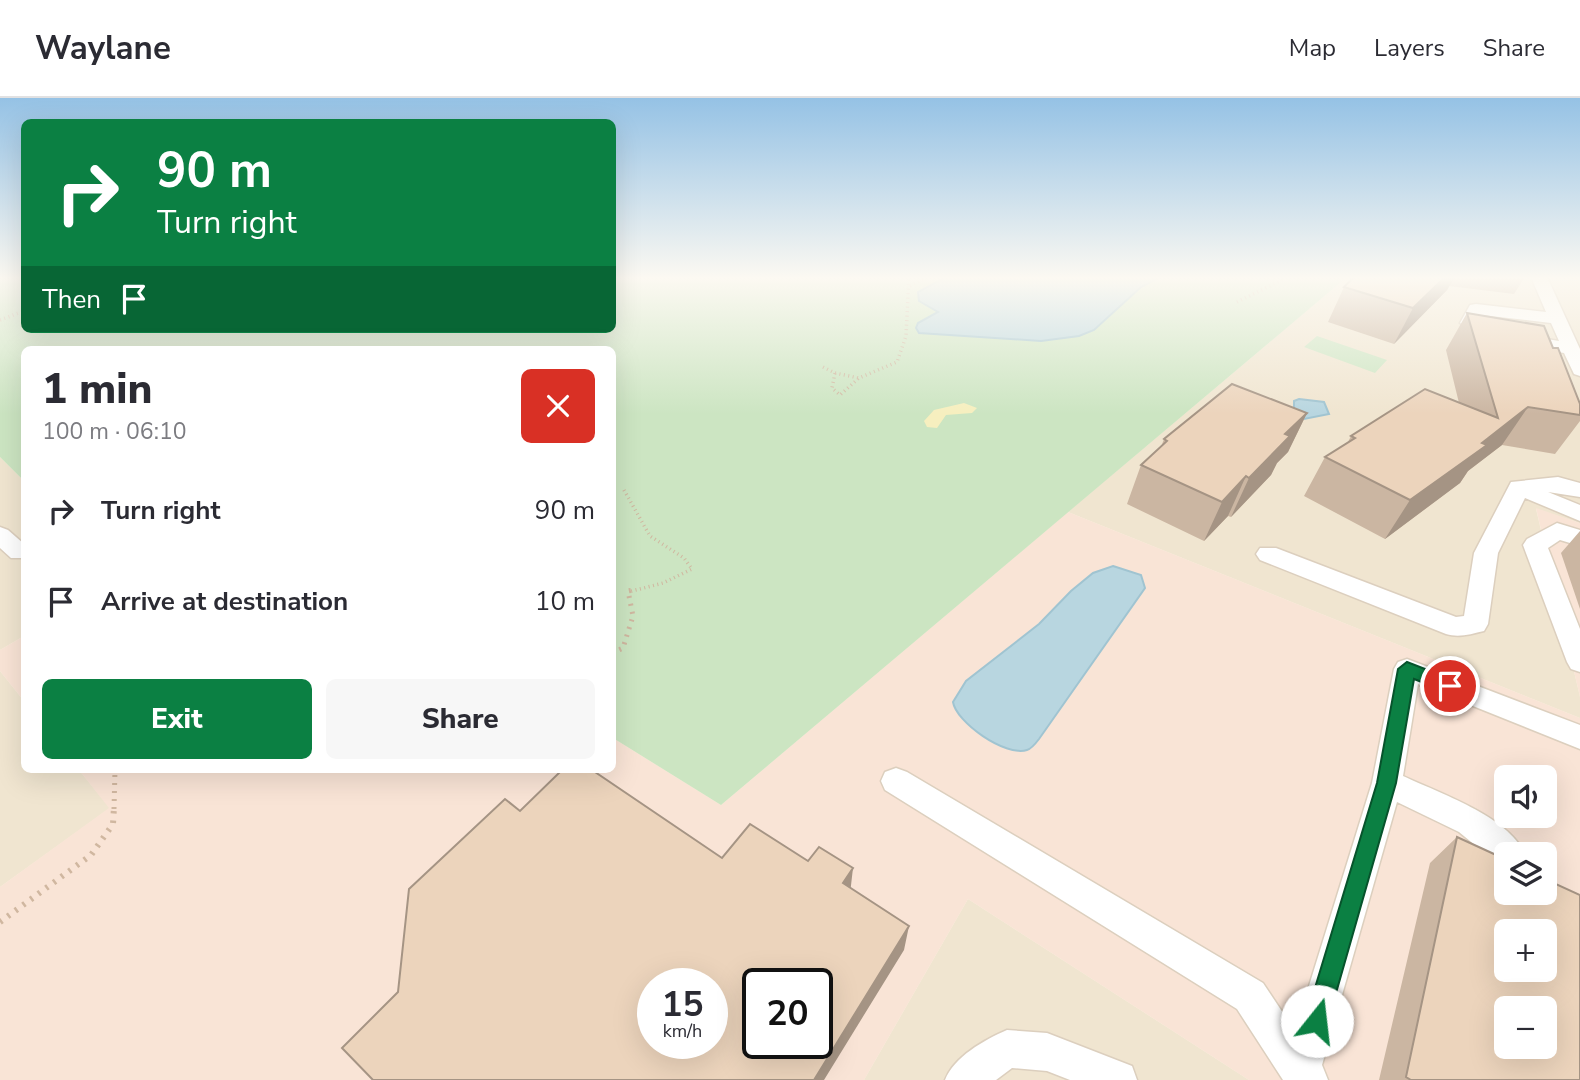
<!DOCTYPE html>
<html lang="en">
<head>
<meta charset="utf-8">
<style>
	:root { --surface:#fff; --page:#f7f7f7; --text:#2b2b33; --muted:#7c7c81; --line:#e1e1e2; --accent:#0b8043 }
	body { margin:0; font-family:"Nunito Sans",sans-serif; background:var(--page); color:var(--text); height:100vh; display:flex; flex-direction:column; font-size:26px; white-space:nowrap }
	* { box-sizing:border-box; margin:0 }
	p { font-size:23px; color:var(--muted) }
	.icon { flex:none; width:38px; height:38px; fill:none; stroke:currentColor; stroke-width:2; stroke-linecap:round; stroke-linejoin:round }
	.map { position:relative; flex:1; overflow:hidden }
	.sheet { position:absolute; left:21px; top:248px; width:595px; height:427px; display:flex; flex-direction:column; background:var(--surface); border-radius:10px; box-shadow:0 7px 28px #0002 }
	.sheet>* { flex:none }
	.top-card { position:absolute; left:21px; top:21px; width:595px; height:214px; border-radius:10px; box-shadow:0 7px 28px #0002; background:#0b8043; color:#fff; overflow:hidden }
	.buttons { position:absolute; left:1494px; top:667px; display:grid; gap:14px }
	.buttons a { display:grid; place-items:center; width:63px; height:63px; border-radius:10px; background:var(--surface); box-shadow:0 7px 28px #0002; font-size:35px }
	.speed { position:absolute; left:637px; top:870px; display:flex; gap:14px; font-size:35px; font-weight:700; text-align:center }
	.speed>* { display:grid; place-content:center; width:91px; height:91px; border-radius:50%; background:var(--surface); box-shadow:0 7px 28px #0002; line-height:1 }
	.speed small { font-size:18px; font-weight:400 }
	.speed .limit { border:4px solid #111; border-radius:10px; background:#fff; color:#111 }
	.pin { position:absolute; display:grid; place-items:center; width:60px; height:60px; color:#fff; margin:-30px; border:4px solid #fff; border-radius:50%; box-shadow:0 2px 7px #0007 }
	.me { position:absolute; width:77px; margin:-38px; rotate:16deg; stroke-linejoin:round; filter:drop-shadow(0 0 5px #0008) }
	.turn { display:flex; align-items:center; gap:24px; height:147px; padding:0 21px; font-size:32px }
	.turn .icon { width:91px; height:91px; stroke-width:2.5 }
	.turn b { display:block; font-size:49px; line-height:60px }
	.then { display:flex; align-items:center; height:66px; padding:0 21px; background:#0003; gap:14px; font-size:26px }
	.round { display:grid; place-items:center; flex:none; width:74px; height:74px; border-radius:10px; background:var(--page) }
	.summary { display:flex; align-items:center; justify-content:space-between; height:119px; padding:0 21px }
	h1 { font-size:42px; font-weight:800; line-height:52px }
	.action { display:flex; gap:14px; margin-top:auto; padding:14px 21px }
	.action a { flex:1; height:80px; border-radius:10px; background:var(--accent); color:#fff; font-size:28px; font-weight:800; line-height:80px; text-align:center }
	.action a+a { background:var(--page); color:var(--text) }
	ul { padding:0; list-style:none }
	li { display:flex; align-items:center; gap:21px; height:91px; padding:0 21px }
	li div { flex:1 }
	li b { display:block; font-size:26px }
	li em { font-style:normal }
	header { display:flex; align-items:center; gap:42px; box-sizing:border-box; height:98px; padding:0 35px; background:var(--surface); border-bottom:2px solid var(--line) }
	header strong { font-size:33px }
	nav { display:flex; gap:38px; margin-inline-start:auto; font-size:24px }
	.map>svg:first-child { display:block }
	.residential { fill:#f0e5d0 }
	.commercial { fill:#f9e4d6; fill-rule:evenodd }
	.green { fill:#cce5c2 }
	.sand { fill:#f6efbf }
	.water { fill:#b8d6e0; stroke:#a0c4d1; stroke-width:2 }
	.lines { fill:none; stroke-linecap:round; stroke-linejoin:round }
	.minor-casing { stroke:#dccfbe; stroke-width:3 }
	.path-far2 { stroke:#d0b7a0; stroke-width:3.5; stroke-dasharray:1 3.5; stroke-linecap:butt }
	.path-far1 { stroke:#d0b7a0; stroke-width:5; stroke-dasharray:2 6; stroke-linecap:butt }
	.path { stroke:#d0b7a0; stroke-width:6; stroke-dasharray:2.5 7; stroke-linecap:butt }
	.minor { fill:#fff; fill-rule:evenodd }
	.wall { fill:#cbb6a2 }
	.shaded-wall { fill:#a59484 }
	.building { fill:#ecd4bc; stroke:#a59484; stroke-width:2; fill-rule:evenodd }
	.route { fill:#0b8043; stroke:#07532c; stroke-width:2 }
</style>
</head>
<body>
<header>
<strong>Waylane</strong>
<nav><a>Map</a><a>Layers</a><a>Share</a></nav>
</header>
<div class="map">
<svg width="1580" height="982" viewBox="0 0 1580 982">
	<rect width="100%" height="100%" fill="#f9f2e1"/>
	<path class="residential" d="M 1347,179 L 1580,179 L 1580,425 L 1536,411 L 1580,599 L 1580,620 L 1068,414 Z
		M 0,359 L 24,383 L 24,538 L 0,552 Z
		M 0,573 L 24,603 L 24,672 L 79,672 L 110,710 L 0,789 Z
		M 968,801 L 1249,982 L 864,982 Z"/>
	<path class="commercial" d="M 1536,410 L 1580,425 L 1580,599 Z
		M 1068,414 L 1580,620 L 1580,982 L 1249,982 L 968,801 L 864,982 L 0,982 L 0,789 L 109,710 L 79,672 L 612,672 L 613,640 L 721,707 ZM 1507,679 L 1545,679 L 1545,718 L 1507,718 ZM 1507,756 L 1545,756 L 1545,794 L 1507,794 ZM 1507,833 L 1545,833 L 1545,872 L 1507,872 ZM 653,886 L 712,886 L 712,945 L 653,945 ZM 758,886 L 817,886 L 817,945 L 758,945 ZM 1507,910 L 1545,910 L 1545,948 L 1507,948 Z
		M 24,538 L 24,603 L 0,573 L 0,552 Z"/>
	<path class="green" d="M 0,179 L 24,179 L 24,231 L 612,231 L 613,179 L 1347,179 L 721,707 L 613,640 L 612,252 L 24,252 L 24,383 L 0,359 Z
		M 1317,238 L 1387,262 L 1375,275 L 1304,249 Z"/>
	<path class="sand" d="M 964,305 L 977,310 L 972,315 L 946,317 L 937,330 L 927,329 L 924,323 L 934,312 Z"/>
	<path class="water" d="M 946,179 L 1160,179 L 1141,189 L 1094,232 L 1079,238 L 1041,243 L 919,235 L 916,230 L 918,225 L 938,214 L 919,203 L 918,194 Z
		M 1299,301 L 1324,304 L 1329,316 L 1299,322 L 1294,317 L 1294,303 Z
		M 1113,468 L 1141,477 L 1145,490 L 1039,641 C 1036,645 1031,651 1027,652 C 1005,659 956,624 953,604 L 966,583 L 1039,526 L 1071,493 L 1093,475 Z"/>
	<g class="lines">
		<g class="minor-casing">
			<path id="minor" d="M 1531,179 L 1547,179 L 1580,251 L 1580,278 L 1574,276 L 1564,255 L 1495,242 L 1460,225 L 1470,207 L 1476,206 L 1546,214 ZM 1482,217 L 1551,225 L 1559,243 L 1505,234 L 1479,223 Z
				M 1558,379 L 1580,385 L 1580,399 L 1548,394 L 1580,407 L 1580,423 L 1525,400 L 1498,455 L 1488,526 L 1484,533 C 1471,536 1459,540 1446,536 L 1260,462 L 1256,456 L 1260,450 L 1276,450 L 1456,519 L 1464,518 L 1474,455 L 1511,384 Z
				M 1557,425 L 1580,432 L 1580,448 L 1560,442 L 1548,450 L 1580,531 L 1580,574 L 1571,571 L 1567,564 L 1523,447 L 1527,441 Z
				M 0,429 L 8,432 L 24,446 L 24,460 L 11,460 L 0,450 Z
				M 1407,561 L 1580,627 L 1580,651 L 1418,586 L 1403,678 C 1439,695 1508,718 1525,756 L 1507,756 L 1507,770 L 1498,766 L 1459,734 L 1397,704 L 1322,967 L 1328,982 L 1283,982 L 1237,911 L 885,692 L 881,683 L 885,674 L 896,670 L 907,674 L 1263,885 L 1295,933 L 1372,685 L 1394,571 L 1398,564 Z
				M 1007,932 L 1047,935 L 1132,968 L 1137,982 L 1070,982 L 1047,973 L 1012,970 L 996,982 L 945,982 C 954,959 984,942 1007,932 Z"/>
		</g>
		<path class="path-far2" d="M 910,188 L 924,181
			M 1237,204 L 1288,179
			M 0,222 L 24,213
			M 823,269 L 835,275 L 832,290 L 840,297 L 859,280 L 897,264 L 906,238 L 909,179
			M 835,275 L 859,280
			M 624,392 L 650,438 L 684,460 L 692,471 L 663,485 L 628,494"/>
		<path class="path-far1" d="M 612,555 L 623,550 L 633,518 L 628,493 L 633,492
			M 114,711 L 115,672"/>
		<path class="path" d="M 0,824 L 91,757 L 113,726 L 114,709"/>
		<use href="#minor" class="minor"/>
	</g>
	<path class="wall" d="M 1354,179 L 1525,179 L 1514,196 L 1449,188 L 1447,192 L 1394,246 L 1328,224 L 1344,189 Z
		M 1467,215 L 1580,306 L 1580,323 L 1555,356 L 1502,347 L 1468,373 L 1460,385 L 1385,441 L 1304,398 L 1325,359 L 1348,344 L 1351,338 L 1459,305 L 1446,252 Z
		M 1307,315 L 1288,354 L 1277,365 L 1271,377 L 1231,419 L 1228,418 L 1204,443 L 1127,406 L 1141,367 L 1161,349 L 1164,341 Z
		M 1580,433 L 1580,511 L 1561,455 Z
		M 1457,739 L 1580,982 L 1379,982 L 1430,765 Z"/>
	<path class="shaded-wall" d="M 1445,179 L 1455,179 L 1447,192 L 1394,246 L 1413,210 Z
		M 1528,309 L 1502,347 L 1468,373 L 1460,385 L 1385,441 L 1410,402 Z
		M 1307,315 L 1288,354 L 1277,365 L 1271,377 L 1231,419 L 1249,380 L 1285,336 Z
		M 1246,378 L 1228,418 L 1204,443 L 1222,404 Z
		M 853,770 L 850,796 L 843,785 Z
		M 909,828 L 904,852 L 824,982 L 814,982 Z"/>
	<path class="building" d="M 1354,179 L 1445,179 L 1413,210 L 1344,189 Z
		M 1467,215 L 1544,228 L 1553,250 L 1558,250 L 1580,306 L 1580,317 L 1528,309 L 1482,345 L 1487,347 L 1410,402 L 1325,359 L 1355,340 L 1351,338 L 1425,291 L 1498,320 Z
		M 1232,286 L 1307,315 L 1285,336 L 1290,338 L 1249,380 L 1246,378 L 1222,404 L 1141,367 L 1167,343 L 1164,341 Z
		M 562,672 L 592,672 L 722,760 L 750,726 L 808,763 L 819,749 L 853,770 L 843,785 L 909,828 L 814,982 L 373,982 L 342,950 L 398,894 L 409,791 L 505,701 L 520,713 ZM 653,886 L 712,886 L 712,945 L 653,945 ZM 758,886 L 817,886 L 817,945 L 758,945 Z
		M 1457,739 L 1507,762 L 1507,794 L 1545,794 L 1545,781 L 1580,797 L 1580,982 L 1411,982 L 1406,979 ZM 1507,833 L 1545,833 L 1545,872 L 1507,872 ZM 1507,910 L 1545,910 L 1545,948 L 1507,948 Z"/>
	<linearGradient id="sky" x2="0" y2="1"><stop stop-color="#95c2e5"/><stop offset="0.57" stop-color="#fcf9f2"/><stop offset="1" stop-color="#fcf9f2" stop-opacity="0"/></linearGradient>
	<rect width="1580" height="316" fill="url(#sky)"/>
	<path class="route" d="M 1407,564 L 1456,583 L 1459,588 L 1450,595 L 1414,581 L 1396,685 L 1328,923 L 1325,931 L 1317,934 L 1308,931 L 1305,923 L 1377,685 L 1398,571 Z"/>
</svg>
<div class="buttons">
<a><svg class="icon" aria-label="sound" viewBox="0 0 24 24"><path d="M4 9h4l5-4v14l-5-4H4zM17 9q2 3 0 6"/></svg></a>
<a><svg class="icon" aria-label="layers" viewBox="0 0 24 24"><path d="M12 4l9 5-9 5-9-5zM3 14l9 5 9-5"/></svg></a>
<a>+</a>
<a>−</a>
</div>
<div class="speed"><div>15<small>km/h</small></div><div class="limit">20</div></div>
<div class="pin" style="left:1450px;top:588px;background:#d93025"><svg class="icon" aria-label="arrive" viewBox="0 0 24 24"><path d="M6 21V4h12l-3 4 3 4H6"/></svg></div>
<svg class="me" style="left:1317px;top:923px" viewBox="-20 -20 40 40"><circle r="19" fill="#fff"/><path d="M0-13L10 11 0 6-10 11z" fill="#0b8043"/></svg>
<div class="top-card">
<div class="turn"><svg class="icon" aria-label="right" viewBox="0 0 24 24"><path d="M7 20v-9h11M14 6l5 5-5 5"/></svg><div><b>90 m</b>Turn right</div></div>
<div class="then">Then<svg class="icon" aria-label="arrive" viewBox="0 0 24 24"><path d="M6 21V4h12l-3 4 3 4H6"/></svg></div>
</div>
<section class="sheet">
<div class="summary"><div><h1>1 min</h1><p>100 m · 06:10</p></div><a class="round" style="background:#d93025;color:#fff"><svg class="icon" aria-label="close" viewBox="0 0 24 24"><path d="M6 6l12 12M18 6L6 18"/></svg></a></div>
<ul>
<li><svg class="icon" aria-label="right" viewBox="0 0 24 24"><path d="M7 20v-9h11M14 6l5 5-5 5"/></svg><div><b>Turn right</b></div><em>90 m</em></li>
<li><svg class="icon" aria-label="arrive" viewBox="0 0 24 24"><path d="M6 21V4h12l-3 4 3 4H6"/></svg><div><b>Arrive at destination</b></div><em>10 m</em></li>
</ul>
<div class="action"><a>Exit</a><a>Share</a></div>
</section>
</div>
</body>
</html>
